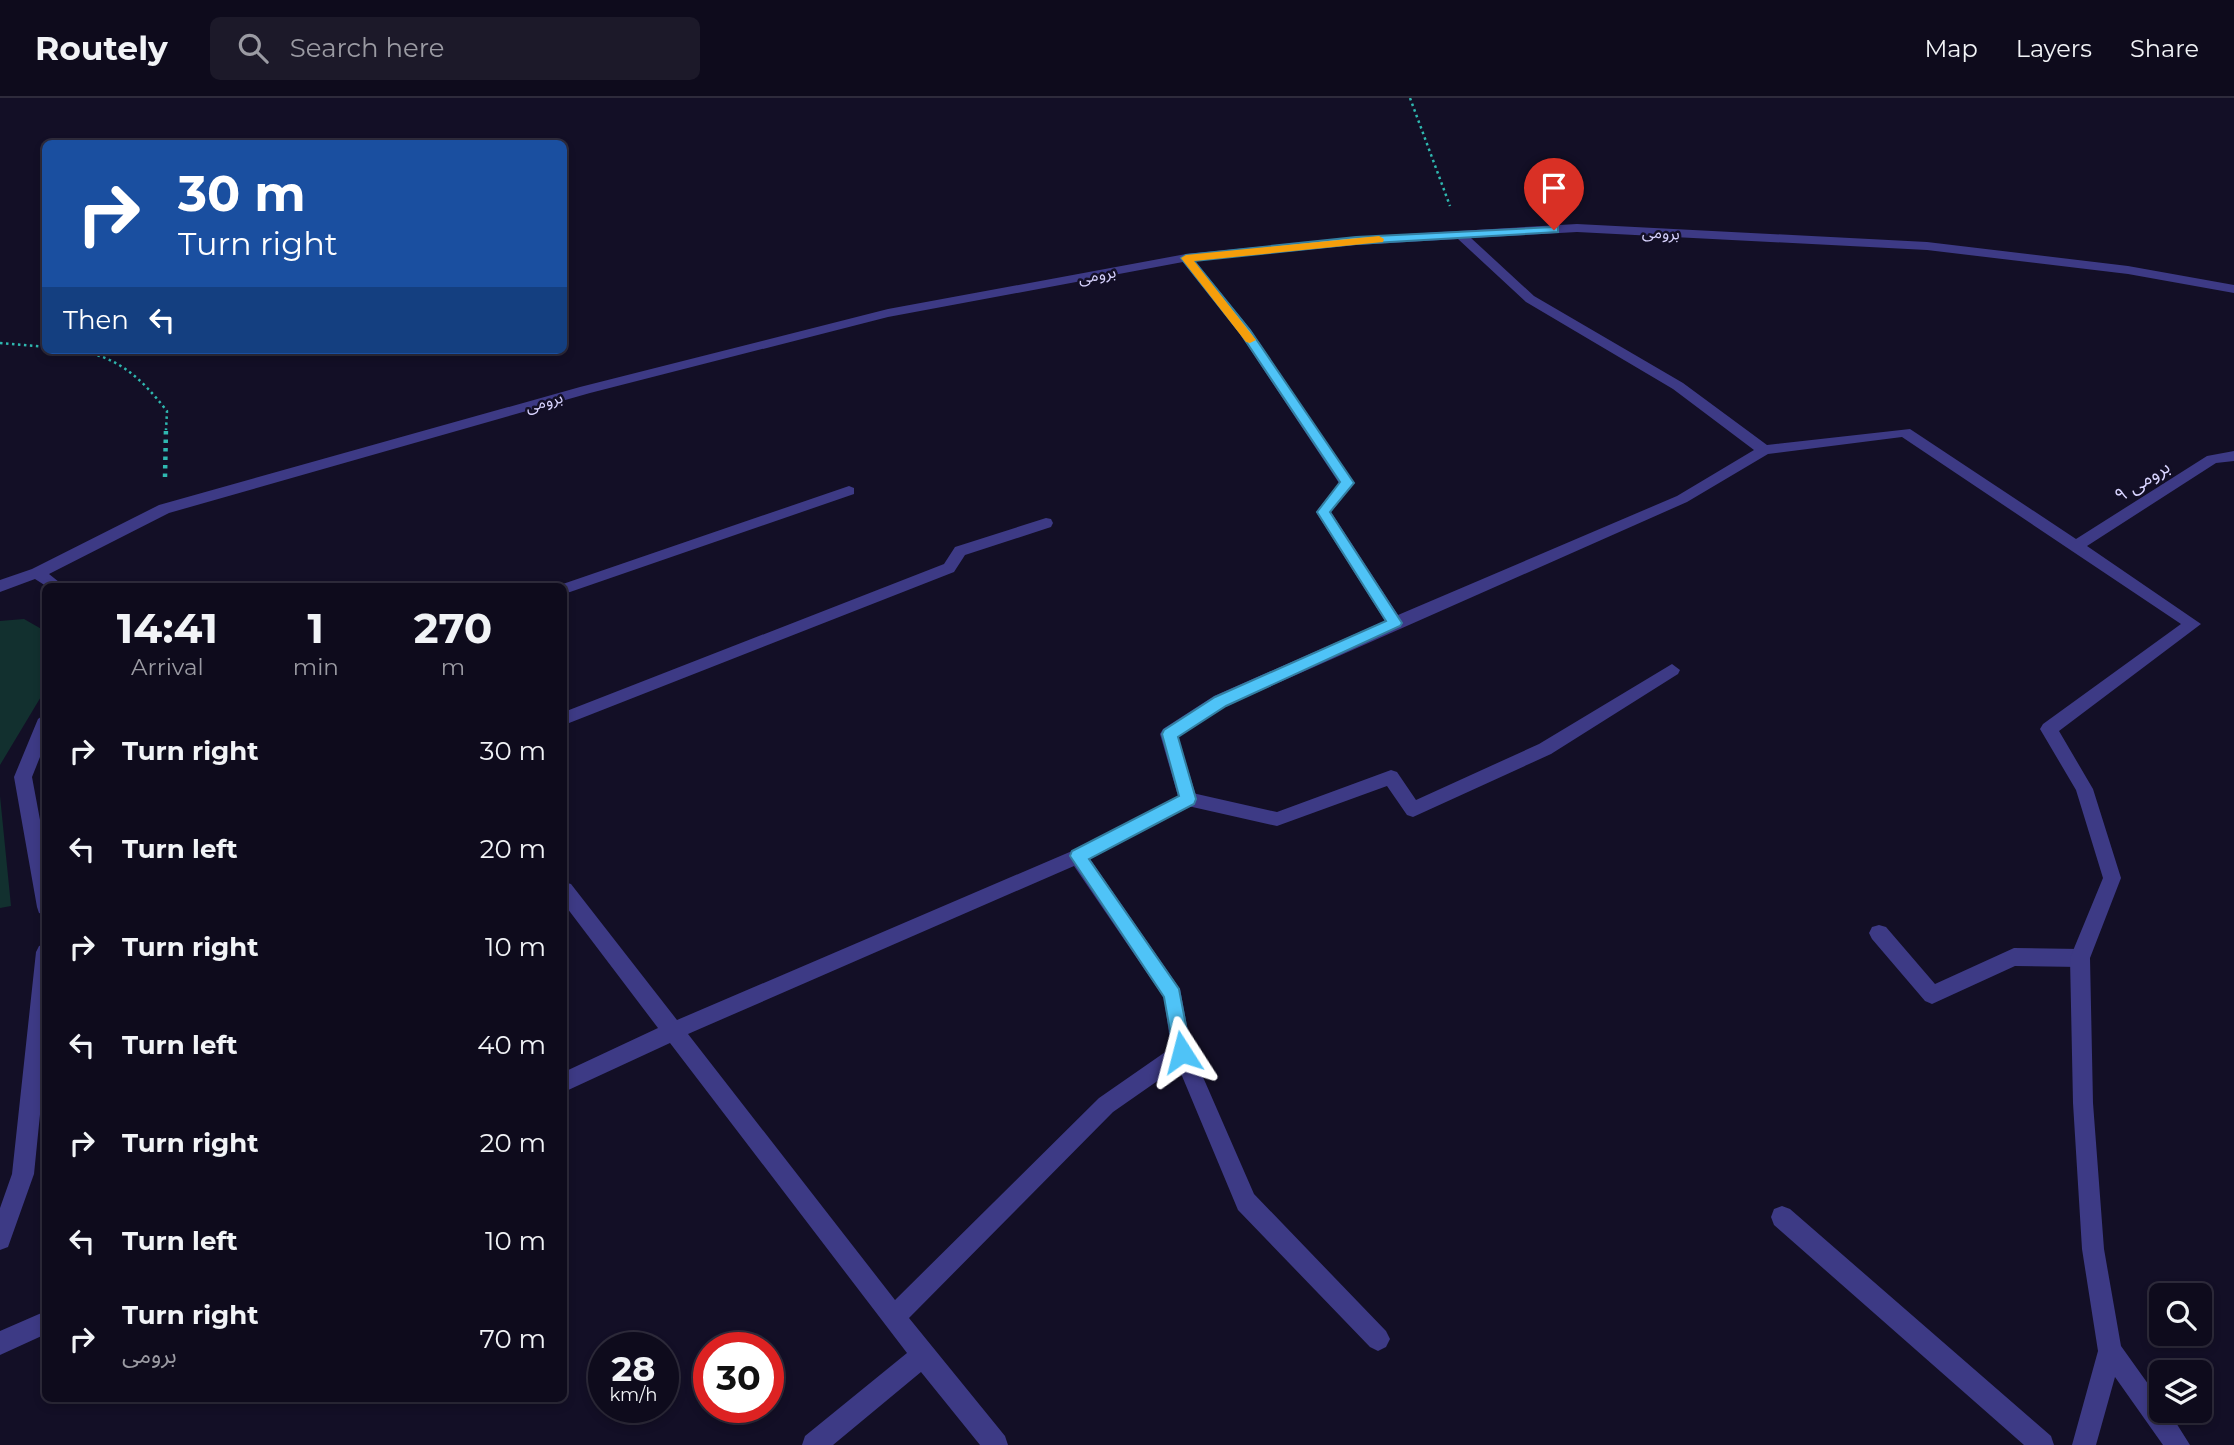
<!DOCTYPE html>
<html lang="en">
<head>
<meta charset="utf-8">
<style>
	:root { --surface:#0e0b1c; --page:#1c1929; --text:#f1f3f6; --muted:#9b9ba3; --line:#2e2b3b }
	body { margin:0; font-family:Montserrat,"Noto Sans Arabic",sans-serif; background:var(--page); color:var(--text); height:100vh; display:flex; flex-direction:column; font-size:26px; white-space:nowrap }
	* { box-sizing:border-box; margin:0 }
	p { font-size:23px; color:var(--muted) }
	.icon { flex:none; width:38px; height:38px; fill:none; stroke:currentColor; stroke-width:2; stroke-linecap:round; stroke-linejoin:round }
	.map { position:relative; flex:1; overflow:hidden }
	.side { position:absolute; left:42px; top:485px; width:525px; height:819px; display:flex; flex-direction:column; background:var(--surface); border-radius:10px; box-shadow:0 4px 10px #0003,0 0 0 2px var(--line) }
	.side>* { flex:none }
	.banner { position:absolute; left:42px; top:42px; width:525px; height:214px; border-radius:10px; box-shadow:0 4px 10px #0003,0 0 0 2px var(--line); background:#1a4fa0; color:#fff; overflow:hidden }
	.buttons { position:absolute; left:2149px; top:1185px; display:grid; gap:14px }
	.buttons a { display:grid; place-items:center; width:63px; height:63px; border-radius:10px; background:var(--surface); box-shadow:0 4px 10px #0003,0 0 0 2px var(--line); font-size:35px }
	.speed { position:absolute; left:588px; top:1234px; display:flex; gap:14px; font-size:35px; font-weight:700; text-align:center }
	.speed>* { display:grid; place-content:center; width:91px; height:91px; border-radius:50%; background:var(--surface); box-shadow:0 4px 10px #0003,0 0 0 2px var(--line); line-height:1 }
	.speed small { font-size:18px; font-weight:400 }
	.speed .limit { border:10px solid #d22; background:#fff; color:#111 }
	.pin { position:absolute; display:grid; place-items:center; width:60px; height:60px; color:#fff; margin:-72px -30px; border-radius:50% 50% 50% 0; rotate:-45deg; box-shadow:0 0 7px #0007 }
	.pin .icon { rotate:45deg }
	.me { position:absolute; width:77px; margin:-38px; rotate:351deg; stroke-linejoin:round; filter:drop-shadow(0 0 5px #0008) }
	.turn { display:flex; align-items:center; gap:24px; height:147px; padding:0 21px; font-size:32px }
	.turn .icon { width:91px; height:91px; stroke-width:2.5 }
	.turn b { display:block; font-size:49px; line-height:60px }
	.then { display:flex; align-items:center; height:66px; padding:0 21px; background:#0003; gap:14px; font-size:26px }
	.eta { display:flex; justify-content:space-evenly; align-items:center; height:119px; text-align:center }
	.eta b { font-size:42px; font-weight:700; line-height:49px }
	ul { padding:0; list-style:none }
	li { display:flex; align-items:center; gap:21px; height:98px; padding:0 21px }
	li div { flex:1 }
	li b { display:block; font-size:26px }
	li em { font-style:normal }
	header { display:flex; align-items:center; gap:42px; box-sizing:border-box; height:98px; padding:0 35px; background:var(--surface); border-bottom:2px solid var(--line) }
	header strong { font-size:33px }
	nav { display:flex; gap:38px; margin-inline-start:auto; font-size:24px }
	.search { width:490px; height:63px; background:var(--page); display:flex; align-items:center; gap:18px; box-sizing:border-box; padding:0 24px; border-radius:10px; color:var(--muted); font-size:26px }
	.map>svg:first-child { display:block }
	.green { fill:#12302f }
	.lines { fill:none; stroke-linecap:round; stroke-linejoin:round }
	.path-far1 { stroke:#2fb8b0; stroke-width:2.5; stroke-dasharray:2.5 3.5; stroke-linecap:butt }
	.path { stroke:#2fb8b0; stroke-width:4.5; stroke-dasharray:3.5 5; stroke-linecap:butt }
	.service { fill:#3d3a85; fill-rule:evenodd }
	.minor { fill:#3d3a85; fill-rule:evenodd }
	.route { fill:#4fc3f7; stroke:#337fa1; stroke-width:2 }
	.slow { fill:#f59e0b }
	.labels { text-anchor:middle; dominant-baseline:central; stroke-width:5; stroke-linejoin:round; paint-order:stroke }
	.far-street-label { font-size:16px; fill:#d9d4ff; stroke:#130f26 }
	.street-label { font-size:19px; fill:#d9d4ff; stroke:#130f26 }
</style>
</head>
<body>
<header>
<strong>Routely</strong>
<div class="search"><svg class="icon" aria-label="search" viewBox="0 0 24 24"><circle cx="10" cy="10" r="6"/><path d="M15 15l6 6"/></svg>Search here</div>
<nav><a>Map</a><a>Layers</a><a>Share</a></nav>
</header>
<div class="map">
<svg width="2234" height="1347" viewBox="0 0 2234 1347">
	<rect width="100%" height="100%" fill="#130f26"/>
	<path class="green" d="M 24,521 L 45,533 L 45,592 L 0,667 L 0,523 Z
		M 0,698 L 11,808 L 0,810 Z"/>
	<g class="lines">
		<path class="path-far1" d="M 1410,0 L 1450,108
			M 0,245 L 46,249
			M 74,252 C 118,258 140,279 167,313 L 166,332"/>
		<path class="path" d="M 165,379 L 166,330"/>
		<path class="service" d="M 849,388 L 854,390 L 854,396 L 570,494 L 564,495 L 564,488 L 557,488 Z
			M 1046,420 L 1051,421 L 1053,425 L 1051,429 L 965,457 L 954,474 L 564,627 L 564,614 L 944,466 L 955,449 Z
			M 1672,566 L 1680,572 L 1678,576 L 1551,656 L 1413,719 L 1407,717 L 1387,688 L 1277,728 L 1188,708 L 1182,706 L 1179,701 L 1182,696 L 1188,694 L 1277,714 L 1391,672 L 1397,674 L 1416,702 L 1539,646 Z
			M 1879,827 L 1886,829 L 1935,886 L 2014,850 L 2080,851 L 2087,854 L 2090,860 L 2087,866 L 2080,869 L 2015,868 L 1932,906 L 1925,903 L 1872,841 L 1869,835 L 1872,829 Z
			M 1182,945 L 1189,947 L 1254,1096 L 1386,1233 L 1390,1241 L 1386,1249 L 1378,1253 L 1370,1249 L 1238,1112 L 1172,954 L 1175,947 Z
			M 1782,1108 L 1790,1111 L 2051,1338 L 2054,1347 L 2024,1347 L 1774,1127 L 1771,1119 L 1774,1111 Z"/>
		<path class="minor" d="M 1577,126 L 1927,144 L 2128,168 L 2234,187 L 2234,195 L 2128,176 L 1927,152 L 1577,134 L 1471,140 L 1534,198 L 1683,285 L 1767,347 L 1910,331 L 2076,441 L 2207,358 L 2234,353 L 2234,363 L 2216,365 L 2087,448 L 2201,526 L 2059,633 L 2093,691 L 2121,780 L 2090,860 L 2093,1005 L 2104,1151 L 2121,1248 L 2161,1304 L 2161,1312 L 2168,1312 L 2190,1347 L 2163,1347 L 2115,1279 L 2096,1347 L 2072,1347 L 2098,1253 L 2082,1151 L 2073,1005 L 2070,860 L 2103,780 L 2076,692 L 2040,631 L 2043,626 L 2181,526 L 1902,339 L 1768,356 L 1687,404 L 1226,608 L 1178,639 L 1197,701 L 1194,706 L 1090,761 L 1180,891 L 1192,954 L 1189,961 L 1113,1014 L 909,1220 L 1005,1338 L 1008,1347 L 980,1347 L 921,1274 L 833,1347 L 802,1347 L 805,1338 L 907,1255 L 670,945 L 564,994 L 564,974 L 658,930 L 564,806 L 564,784 L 571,786 L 677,922 L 1072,753 L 1178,698 L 1160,636 L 1163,631 L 1214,598 L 1385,523 L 1316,414 L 1339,385 L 1240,236 L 1183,164 L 888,219 L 590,295 L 169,415 L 49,476 L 64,488 L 46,488 L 35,481 L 0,494 L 0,482 L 32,471 L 159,407 L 580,289 L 888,211 L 1186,156 L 1356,139 ZM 1458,141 L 1526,204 L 1673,291 L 1754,352 L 1677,398 L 1398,517 L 1331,414 L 1354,385 L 1250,231 L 1195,163 L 1356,147 ZM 1074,768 L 1164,900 L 1171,950 L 1099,1000 L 895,1202 L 688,936 Z
			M 46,615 L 46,644 L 32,679 L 46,754 L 46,817 L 39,815 L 37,809 L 14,679 L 38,621 Z
			M 46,846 L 46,957 L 34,1076 L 8,1149 L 0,1152 L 0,1110 L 12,1076 L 36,854 L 39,848 Z
			M 46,1213 L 46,1236 L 0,1257 L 0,1233 Z"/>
	</g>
	<path class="route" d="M 1554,129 L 1558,129 L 1558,134 L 1356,146 L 1194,163 L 1250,232 L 1354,385 L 1330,414 L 1402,525 L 1400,528 L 1226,608 L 1178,639 L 1196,701 L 1194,706 L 1089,761 L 1179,891 L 1191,954 L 1188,960 L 1182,962 L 1175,960 L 1164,899 L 1070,758 L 1072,753 L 1179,698 L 1162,636 L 1164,632 L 1215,599 L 1386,523 L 1317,414 L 1340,384 L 1241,236 L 1181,160 L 1186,157 L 1356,139 Z"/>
	<path class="slow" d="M 1379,138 L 1384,141 L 1383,144 L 1194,163 L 1256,242 L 1250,245 L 1246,244 L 1181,160 L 1186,157 Z"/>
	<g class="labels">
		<g class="far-street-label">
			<text transform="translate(1661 135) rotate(3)">برومی</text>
			<text transform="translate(1097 177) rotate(-10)">برومی</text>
			<text transform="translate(544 304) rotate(-16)">برومی</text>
		</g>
		<g class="street-label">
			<text transform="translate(2142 383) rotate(-32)">برومی ۹</text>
		</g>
	</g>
</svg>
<div class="buttons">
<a><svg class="icon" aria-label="search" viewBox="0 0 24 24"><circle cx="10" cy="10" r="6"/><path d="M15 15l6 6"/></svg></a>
<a><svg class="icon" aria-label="layers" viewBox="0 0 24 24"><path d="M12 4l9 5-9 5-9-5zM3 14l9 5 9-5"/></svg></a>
</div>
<div class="speed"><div>28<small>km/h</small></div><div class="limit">30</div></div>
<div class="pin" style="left:1554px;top:132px;background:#d93025"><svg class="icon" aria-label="arrive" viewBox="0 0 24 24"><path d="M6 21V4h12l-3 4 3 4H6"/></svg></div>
<svg class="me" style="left:1182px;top:954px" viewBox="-20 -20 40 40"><path d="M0-17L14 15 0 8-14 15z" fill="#4fc3f7" stroke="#fff" stroke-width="4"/></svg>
<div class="banner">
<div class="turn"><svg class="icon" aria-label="right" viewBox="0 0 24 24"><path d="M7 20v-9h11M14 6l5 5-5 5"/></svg><div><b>30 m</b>Turn right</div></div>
<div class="then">Then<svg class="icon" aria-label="left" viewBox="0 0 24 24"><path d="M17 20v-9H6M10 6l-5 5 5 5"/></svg></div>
</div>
<section class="side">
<div class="eta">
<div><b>14:41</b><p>Arrival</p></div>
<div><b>1</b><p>min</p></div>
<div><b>270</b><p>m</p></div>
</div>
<ul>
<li><svg class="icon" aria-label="right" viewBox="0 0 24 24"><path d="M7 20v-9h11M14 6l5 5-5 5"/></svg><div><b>Turn right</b></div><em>30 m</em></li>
<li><svg class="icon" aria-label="left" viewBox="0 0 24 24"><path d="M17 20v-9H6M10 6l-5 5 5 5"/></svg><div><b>Turn left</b></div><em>20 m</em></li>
<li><svg class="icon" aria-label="right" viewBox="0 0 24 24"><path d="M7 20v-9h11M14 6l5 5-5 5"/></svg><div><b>Turn right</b></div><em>10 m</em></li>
<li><svg class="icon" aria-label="left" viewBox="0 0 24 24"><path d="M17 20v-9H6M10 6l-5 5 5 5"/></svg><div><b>Turn left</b></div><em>40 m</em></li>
<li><svg class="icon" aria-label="right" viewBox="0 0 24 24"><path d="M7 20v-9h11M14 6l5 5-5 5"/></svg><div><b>Turn right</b></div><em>20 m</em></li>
<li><svg class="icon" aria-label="left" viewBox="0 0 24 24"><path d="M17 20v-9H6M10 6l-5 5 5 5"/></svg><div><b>Turn left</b></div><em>10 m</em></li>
<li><svg class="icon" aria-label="right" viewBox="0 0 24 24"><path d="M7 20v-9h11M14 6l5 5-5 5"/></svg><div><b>Turn right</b><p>برومی</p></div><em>70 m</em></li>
</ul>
</section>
</div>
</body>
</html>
